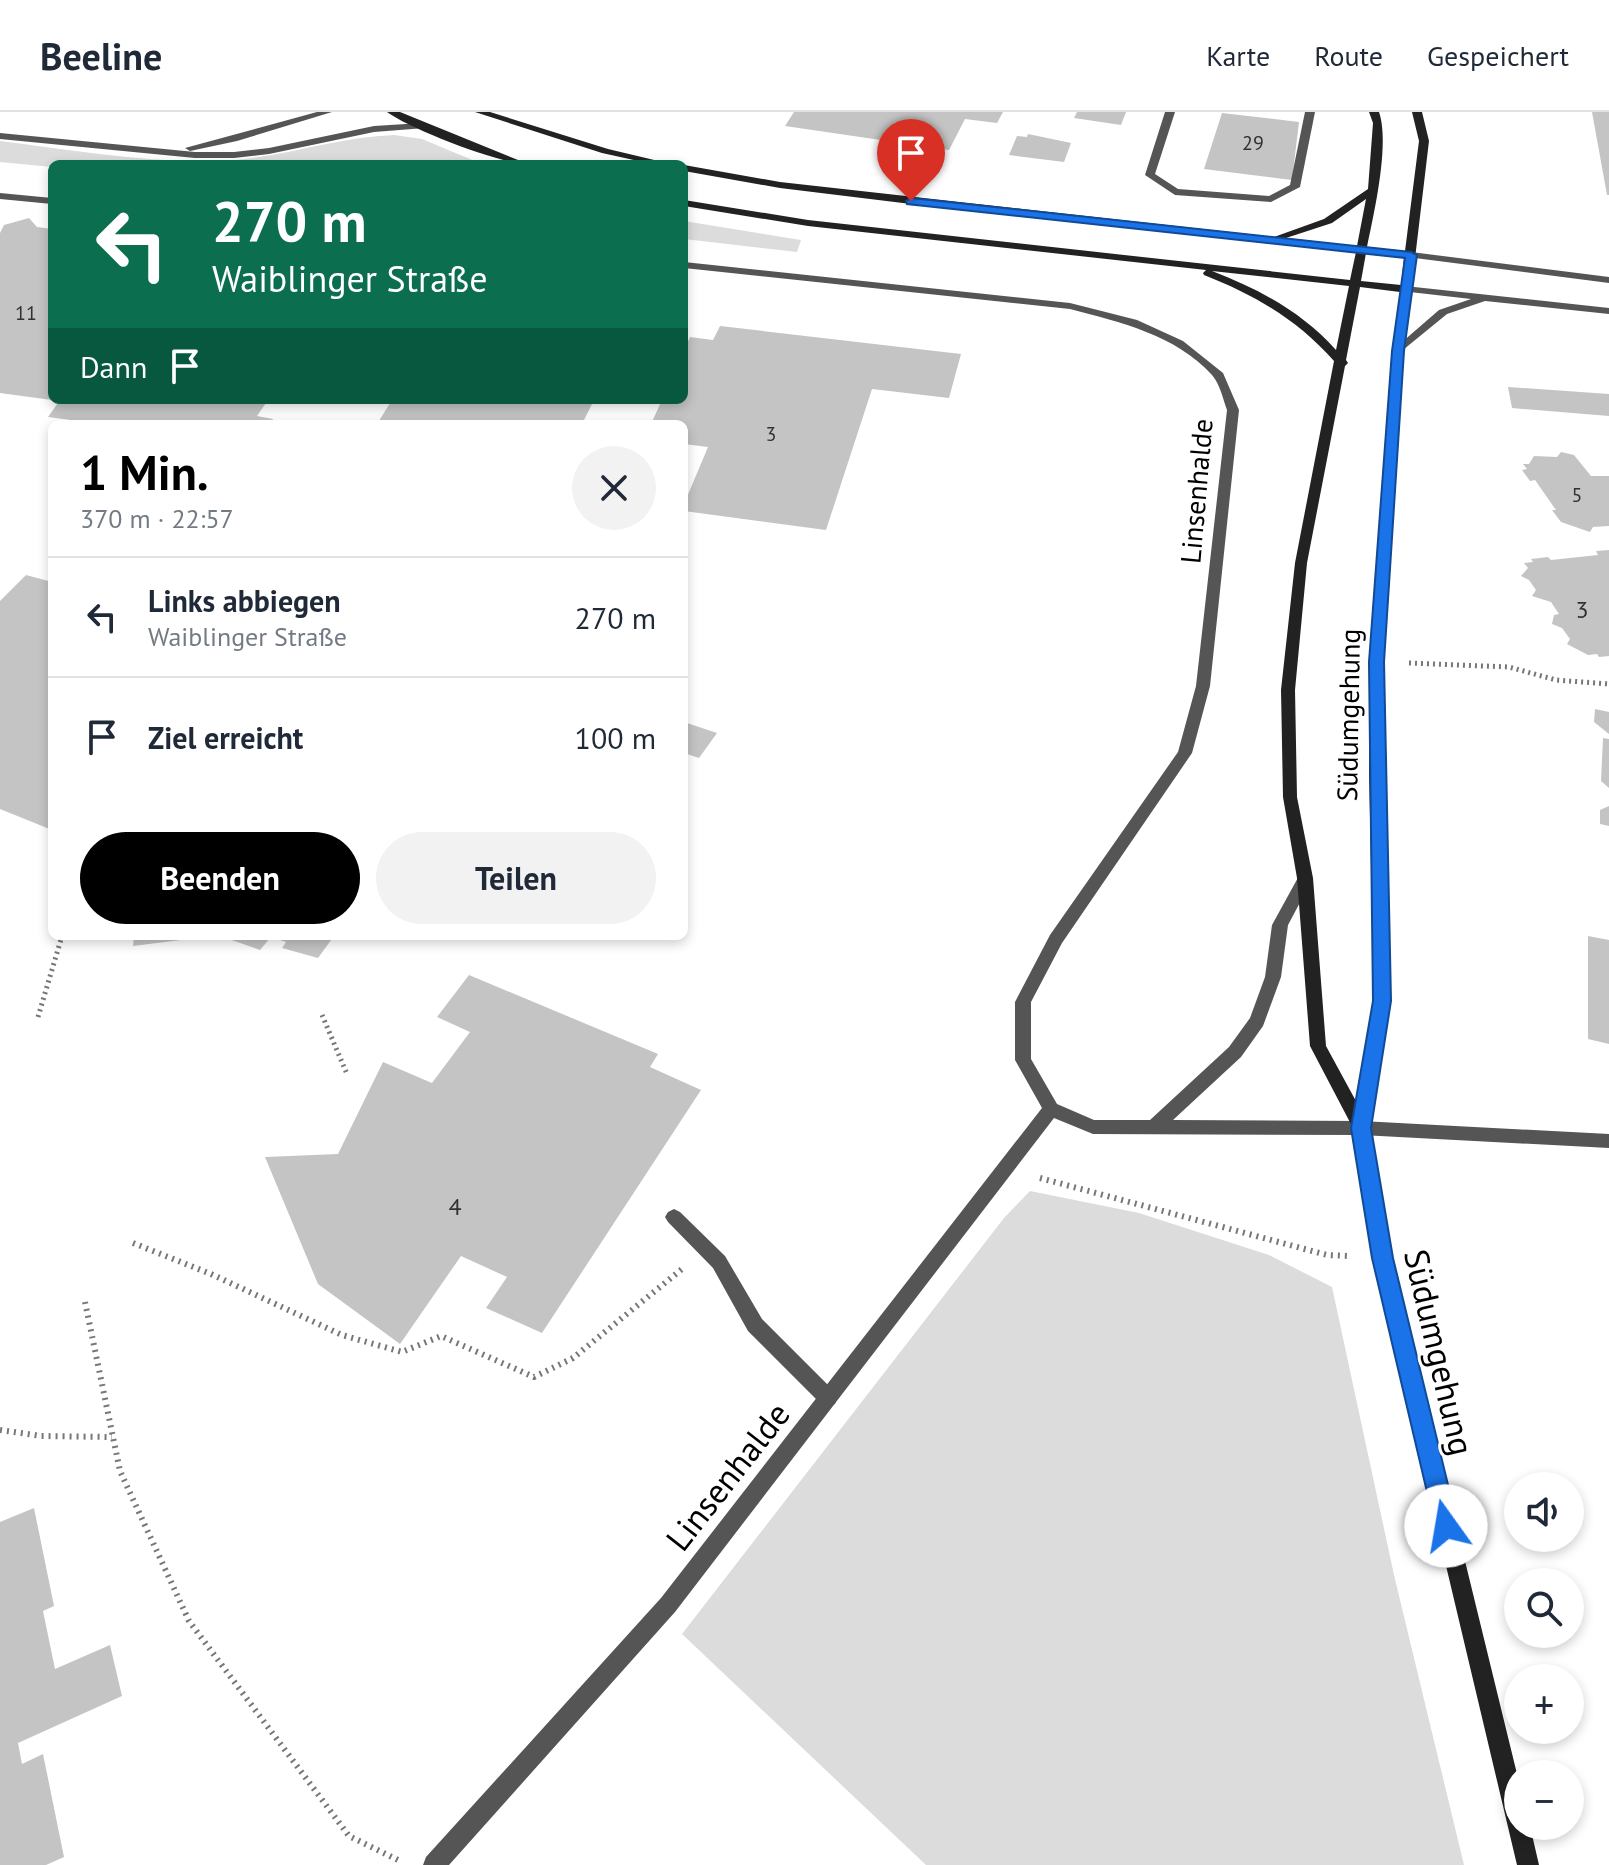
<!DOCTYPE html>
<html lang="de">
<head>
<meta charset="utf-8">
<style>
	:root { --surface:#fff; --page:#f2f2f3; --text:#1f2937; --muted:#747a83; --line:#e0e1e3; --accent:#000 }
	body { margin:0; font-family:"PT Sans",sans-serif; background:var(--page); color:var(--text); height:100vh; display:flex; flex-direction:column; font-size:30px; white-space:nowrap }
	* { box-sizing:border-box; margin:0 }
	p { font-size:26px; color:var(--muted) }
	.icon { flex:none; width:44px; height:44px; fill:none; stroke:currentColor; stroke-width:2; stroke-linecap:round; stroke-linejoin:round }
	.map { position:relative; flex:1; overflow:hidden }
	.sheet { position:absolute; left:48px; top:308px; width:640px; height:520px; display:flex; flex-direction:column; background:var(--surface); border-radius:12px; box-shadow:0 4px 12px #0003 }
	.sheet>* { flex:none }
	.hud { position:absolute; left:48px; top:48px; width:640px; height:244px; border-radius:12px; box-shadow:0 4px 12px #0003; background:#0b6e4f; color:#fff; overflow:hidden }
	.controls { position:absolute; left:1504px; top:1360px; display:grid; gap:16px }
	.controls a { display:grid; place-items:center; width:80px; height:80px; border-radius:50%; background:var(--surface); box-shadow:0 4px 12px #0003; font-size:40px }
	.pin { position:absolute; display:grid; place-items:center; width:68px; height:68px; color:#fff; margin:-82px -34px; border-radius:50% 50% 50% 0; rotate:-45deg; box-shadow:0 0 8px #0007 }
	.pin .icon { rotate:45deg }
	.me { position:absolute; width:88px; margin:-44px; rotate:347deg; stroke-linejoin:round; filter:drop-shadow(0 0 6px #0008) }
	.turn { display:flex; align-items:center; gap:28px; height:168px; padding:0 32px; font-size:36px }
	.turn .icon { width:104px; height:104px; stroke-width:2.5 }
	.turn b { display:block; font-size:56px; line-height:68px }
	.then { display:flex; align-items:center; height:76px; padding:0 32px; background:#0003; gap:16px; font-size:30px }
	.round { display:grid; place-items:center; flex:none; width:84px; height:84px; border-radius:42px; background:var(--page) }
	.overview { display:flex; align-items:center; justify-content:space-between; height:136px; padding:0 32px }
	h1 { font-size:48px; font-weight:800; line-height:60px; color:var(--accent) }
	.action { display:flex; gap:16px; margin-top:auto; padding:16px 32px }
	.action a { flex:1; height:92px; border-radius:48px; background:var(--accent); color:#fff; font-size:32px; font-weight:800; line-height:92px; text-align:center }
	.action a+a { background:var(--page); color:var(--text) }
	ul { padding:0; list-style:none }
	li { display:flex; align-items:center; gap:24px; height:120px; padding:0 32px; border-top:2px solid var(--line) }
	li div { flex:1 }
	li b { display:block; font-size:30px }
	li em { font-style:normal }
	header { display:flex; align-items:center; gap:48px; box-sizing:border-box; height:112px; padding:0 40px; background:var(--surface); border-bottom:2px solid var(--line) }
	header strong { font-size:38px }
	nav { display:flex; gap:44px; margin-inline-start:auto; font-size:28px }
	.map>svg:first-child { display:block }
	.green { fill:#dcdcdc }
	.building { fill:#c4c4c4 }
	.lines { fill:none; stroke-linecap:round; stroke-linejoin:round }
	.path-far1 { stroke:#777; stroke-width:5; stroke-dasharray:2 4; stroke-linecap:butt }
	.path { stroke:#777; stroke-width:6; stroke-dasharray:2 5; stroke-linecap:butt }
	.service { fill:#555; fill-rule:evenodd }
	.minor { fill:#555; fill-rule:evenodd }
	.tertiary { fill:#555; fill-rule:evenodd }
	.secondary { fill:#222; fill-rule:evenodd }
	.route { fill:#1a73e8; stroke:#114b97; stroke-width:2 }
	.labels { text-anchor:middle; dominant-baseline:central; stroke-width:6; stroke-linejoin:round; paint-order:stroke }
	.far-number-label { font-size:20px; fill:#313131 }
	.number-label { font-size:24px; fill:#313131 }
	.street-label { font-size:28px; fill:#000; stroke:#fff }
	.near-street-label { font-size:34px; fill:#000; stroke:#fff }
</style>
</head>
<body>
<header>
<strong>Beeline</strong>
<nav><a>Karte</a><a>Route</a><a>Gespeichert</a></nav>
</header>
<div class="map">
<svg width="1609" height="1753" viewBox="0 0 1609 1753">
	<rect width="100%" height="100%" fill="#fff"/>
	<path class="green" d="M 394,23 L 422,27 L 482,52 L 52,52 L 52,55 L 0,50 L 0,29 C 72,38 146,51 219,49 C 279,47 335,25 394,23 Z
		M 684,109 L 801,128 L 797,140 L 684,127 Z
		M 1030,1079 L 1139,1101 L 1269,1143 L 1332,1175 L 1394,1463 L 1464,1753 L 926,1753 L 682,1522 L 1004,1106 Z"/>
	<path class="building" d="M 794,0 L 1003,0 L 997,11 L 965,7 L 949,38 L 785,14 Z
		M 1077,0 L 1126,0 L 1121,13 L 1074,6 Z
		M 1592,0 L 1609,0 L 1609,83 L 1607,83 Z
		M 1222,1 L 1299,10 L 1292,68 L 1204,57 Z
		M 1028,22 L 1071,31 L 1064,50 L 1009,43 L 1017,24 L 1027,25 Z
		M 29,106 L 37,115 L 52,117 L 52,288 L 0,281 L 0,121 L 4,113 Z
		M 720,214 L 961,242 L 949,286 L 872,277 L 826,418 L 684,399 L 684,392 L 708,335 L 684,332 L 684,312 L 651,312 L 662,288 L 684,288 L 684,238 L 690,225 L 713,228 Z
		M 1508,275 L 1609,282 L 1609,304 L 1512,296 Z
		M 60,288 L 268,288 L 257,304 L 273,307 L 270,312 L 101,312 L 48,305 Z
		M 392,288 L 594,288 L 582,312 L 377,312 Z
		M 1561,340 L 1574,343 L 1591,364 L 1609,364 L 1609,414 L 1593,415 L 1590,420 L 1561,410 L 1552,398 L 1556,398 L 1535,368 L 1530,369 L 1522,358 L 1527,357 L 1523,352 L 1529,352 L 1534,344 L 1557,345 Z
		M 1609,438 L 1609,544 L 1599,545 L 1597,542 L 1588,543 L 1567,532 L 1570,527 L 1562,516 L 1552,512 L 1554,503 L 1559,502 L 1551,490 L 1532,484 L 1536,478 L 1529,468 L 1521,464 L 1528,456 L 1524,451 L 1533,450 L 1531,447 L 1548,445 L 1551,448 L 1598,443 L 1596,439 Z
		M 26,463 L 52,470 L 52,718 L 0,697 L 0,489 Z
		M 1595,597 L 1609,600 L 1609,622 L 1594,610 Z
		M 684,610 L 717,621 L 699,646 L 684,641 Z
		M 1603,626 L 1609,627 L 1609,676 L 1601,669 Z
		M 1609,694 L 1609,714 L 1600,712 L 1600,698 Z
		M 134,824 L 197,824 L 197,826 L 133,834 Z
		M 220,824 L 334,824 L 318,846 L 282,836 L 286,830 L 271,825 L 260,838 Z
		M 1588,824 L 1609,828 L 1609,932 L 1588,927 Z
		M 469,863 L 658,942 L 650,955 L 701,978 L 542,1221 L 486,1196 L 507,1165 L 461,1144 L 400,1232 L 318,1172 L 265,1045 L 338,1042 L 383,950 L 432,971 L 470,920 L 437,905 Z
		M 34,1396 L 54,1494 L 43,1499 L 55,1557 L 110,1533 L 122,1584 L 18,1631 L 22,1652 L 43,1642 L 64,1745 L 46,1753 L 0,1753 L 0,1410 Z"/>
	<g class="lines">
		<path class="path-far1" d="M 1409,551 L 1509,555 L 1556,568 L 1609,572
			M 322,903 L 347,962
			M 38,905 L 62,824"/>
		<path class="path" d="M 1040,1066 L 1327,1143 L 1348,1144
			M 133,1131 L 211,1162 L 342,1223 L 402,1240 L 441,1224 L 534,1265 L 573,1246 L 682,1157
			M 85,1190 L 120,1359 L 189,1509 L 349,1724 L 400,1749
			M 0,1318 L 41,1324 L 112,1325"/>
		<path class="service" d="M 1165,0 L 1175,0 L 1155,62 L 1178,77 L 1269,84 L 1290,73 L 1305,0 L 1315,0 L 1300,75 L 1271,90 L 1175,83 L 1145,63 Z
			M 674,1097 L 680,1100 L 725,1144 L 762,1207 L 835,1280 L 837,1286 L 835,1292 L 828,1295 L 821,1292 L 748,1219 L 713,1156 L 668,1110 L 665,1105 L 668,1100 Z"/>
		<path class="minor" d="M 0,81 L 52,86 L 52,92 L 0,87 Z
			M 684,150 L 1070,191 L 1137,208 L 1183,229 L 1223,261 L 1239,298 L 1210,574 L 1192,641 L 1062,831 L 1031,890 L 1031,947 L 1057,992 L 1094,1008 L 1150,1008 L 1229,935 L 1250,906 L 1265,865 L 1272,813 L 1300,762 L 1305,760 L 1313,766 L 1288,813 L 1281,865 L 1263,914 L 1241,945 L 1173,1008 L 1361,1009 L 1609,1022 L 1609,1036 L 1361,1023 L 1093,1022 L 1054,1006 L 675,1500 L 449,1753 L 423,1753 L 426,1745 L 661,1486 L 1042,996 L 1015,948 L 1015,890 L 1050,823 L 1178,640 L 1196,574 L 1227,298 C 1223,287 1220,272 1212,263 C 1176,223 1120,210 1070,197 L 684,156 Z"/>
		<path class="tertiary" d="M 317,0 L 332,0 L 237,29 L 190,39 L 185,36 Z
			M 422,11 L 425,12 L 425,16 L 374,20 L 269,42 L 234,46 L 195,46 L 0,27 L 0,21 L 195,40 L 234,40 L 269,36 L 374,14 Z
			M 1411,140 L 1609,165 L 1609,171 L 1407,145 L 1406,143 Z
			M 1405,174 L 1609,196 L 1609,202 L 1485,189 L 1447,202 L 1398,242 L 1394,241 L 1394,237 L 1439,198 L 1471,187 L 1401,179 L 1400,177 Z"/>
		<path class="secondary" d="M 387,0 L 400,0 L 528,52 C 500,52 410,17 387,0 Z
			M 475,0 L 490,0 L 608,37 L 671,52 L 652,52 L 602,41 Z
			M 1369,0 L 1379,0 C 1390,32 1374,101 1367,135 L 1405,139 L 1419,29 L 1412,0 L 1422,0 L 1429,29 L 1404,239 L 1385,531 L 1383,659 L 1390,889 L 1370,1016 L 1391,1146 L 1518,1666 L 1518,1714 L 1530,1714 L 1539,1753 L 1517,1753 L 1373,1146 L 1353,1016 L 1310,934 L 1297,766 L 1283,685 L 1281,578 L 1295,451 L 1334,249 C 1298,208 1255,183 1204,163 L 1203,161 L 1206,158 L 808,114 L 684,94 L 684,88 L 808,108 L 1350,168 L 1356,140 L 911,92 L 780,76 L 684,59 L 684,53 L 780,70 L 1274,125 L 1324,107 L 1368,77 L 1373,11 ZM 1366,87 L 1357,134 L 1286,126 L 1332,111 ZM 1366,141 L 1404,145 L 1401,173 L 1361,169 ZM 1212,159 L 1349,174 L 1336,238 C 1302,200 1259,177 1212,159 ZM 1360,175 L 1400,180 L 1392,239 L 1371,531 L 1369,659 L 1374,889 L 1357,991 L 1326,934 L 1313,766 L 1297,685 L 1295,578 L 1307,451 L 1345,254 L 1348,251 L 1346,248 Z"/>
	</g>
	<path class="route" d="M 911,86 L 1411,140 L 1417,143 L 1404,239 L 1384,550 L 1391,889 L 1371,1016 L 1393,1146 L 1458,1414 L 1454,1422 L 1446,1425 L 1438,1422 L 1435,1414 L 1372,1146 L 1351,1016 L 1373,889 L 1369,550 L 1392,239 L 1405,146 L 907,92 L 906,89 Z"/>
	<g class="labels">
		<g class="far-number-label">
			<text x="1253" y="31">29</text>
			<text x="26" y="201">11</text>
			<text x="771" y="322">3</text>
			<text x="1577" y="383">5</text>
		</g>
		<g class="number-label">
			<text x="1582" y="497">3</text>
			<text x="455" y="1094">4</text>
		</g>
		<g class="street-label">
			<text transform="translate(1196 379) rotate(-85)">Linsenhalde</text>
			<text transform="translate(1348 603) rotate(-89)">Südumgehung</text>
		</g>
		<g class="near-street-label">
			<text transform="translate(1440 1240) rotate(77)">Südumgehung</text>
			<text transform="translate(727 1364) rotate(-52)">Linsenhalde</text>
		</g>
	</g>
</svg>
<div class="controls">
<a><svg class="icon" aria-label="sound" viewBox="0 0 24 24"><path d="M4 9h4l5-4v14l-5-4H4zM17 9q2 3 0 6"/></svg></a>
<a><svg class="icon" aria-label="search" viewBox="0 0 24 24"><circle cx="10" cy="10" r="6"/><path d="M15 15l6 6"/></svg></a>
<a>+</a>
<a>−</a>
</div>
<div class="pin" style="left:911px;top:89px;background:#d93025"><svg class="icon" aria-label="arrive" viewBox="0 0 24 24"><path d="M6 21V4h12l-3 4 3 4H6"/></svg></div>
<svg class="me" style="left:1446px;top:1414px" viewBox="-20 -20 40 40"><circle r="19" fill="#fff"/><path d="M0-13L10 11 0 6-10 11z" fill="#1a73e8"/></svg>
<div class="hud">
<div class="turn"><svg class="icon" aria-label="left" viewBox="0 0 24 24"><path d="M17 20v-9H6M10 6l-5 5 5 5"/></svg><div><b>270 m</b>Waiblinger Straße</div></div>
<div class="then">Dann<svg class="icon" aria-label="arrive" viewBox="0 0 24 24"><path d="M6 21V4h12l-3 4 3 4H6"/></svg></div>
</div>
<section class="sheet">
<div class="overview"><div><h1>1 Min.</h1><p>370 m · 22:57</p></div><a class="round"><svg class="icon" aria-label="close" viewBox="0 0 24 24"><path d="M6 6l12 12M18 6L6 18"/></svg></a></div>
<ul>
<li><svg class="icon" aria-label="left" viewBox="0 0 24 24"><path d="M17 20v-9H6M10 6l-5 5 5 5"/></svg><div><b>Links abbiegen</b><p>Waiblinger Straße</p></div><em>270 m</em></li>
<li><svg class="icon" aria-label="arrive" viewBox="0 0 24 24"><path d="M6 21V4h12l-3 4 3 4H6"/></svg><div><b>Ziel erreicht</b></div><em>100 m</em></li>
</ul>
<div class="action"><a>Beenden</a><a>Teilen</a></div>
</section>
</div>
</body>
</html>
